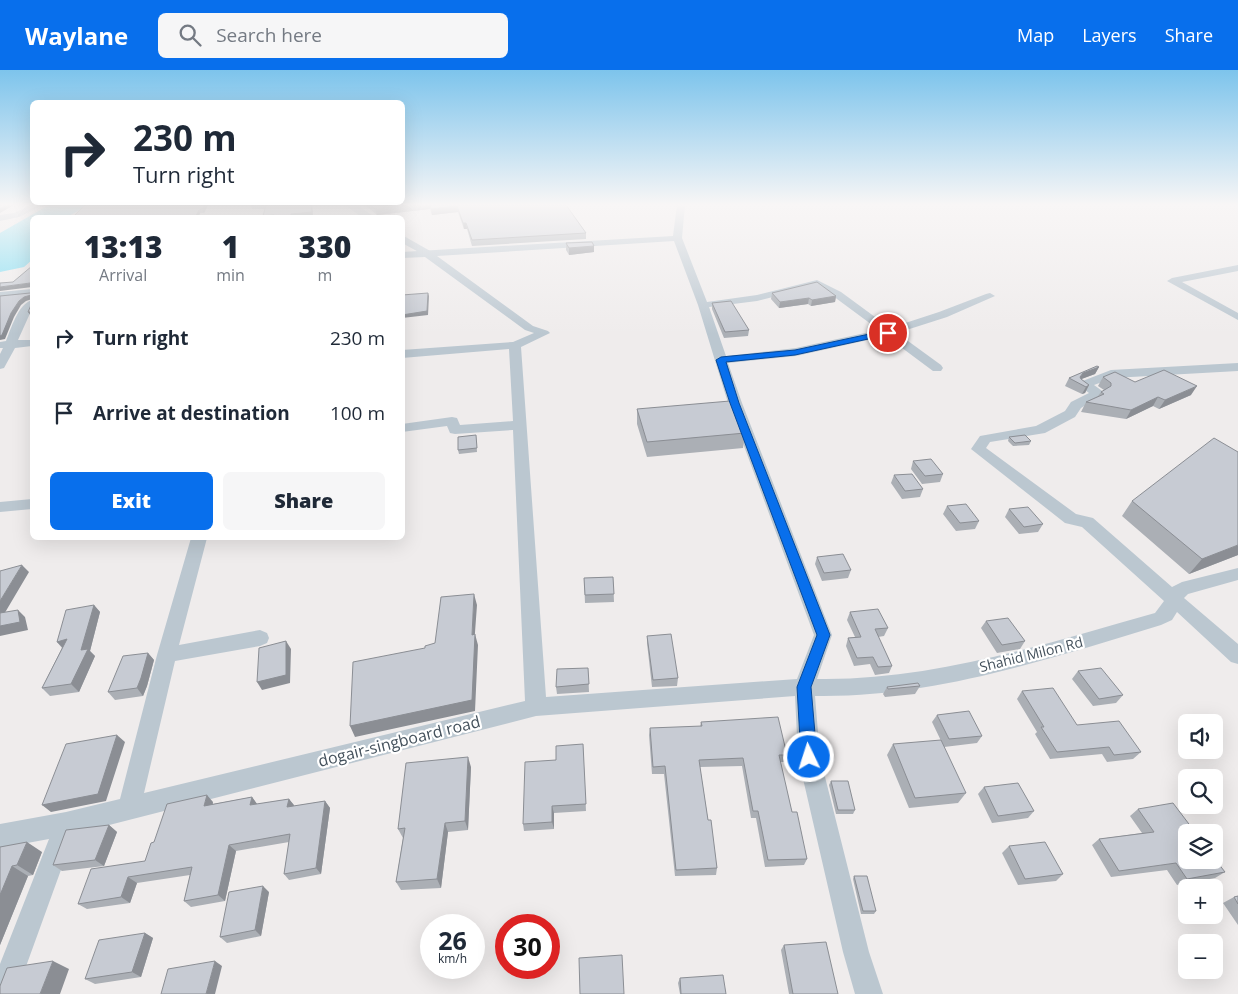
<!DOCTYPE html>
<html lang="en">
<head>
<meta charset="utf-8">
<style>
	:root { --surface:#fff; --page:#f6f6f7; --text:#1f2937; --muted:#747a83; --accent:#086fec }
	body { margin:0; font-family:"Open Sans",sans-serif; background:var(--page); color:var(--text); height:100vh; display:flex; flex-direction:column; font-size:19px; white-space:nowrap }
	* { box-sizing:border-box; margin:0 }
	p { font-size:16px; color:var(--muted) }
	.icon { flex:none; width:28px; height:28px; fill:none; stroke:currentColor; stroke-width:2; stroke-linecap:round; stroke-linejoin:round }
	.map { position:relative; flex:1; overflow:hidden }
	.side { position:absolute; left:30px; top:145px; width:375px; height:325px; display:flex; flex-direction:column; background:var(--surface); border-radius:8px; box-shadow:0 5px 20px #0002 }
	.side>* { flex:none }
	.banner { position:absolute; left:30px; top:30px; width:375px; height:105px; border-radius:8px; box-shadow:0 5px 20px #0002; background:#fff; color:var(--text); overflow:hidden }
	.tools { position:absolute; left:1178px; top:644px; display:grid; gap:10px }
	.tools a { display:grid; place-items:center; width:45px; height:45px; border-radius:8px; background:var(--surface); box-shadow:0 5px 20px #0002; font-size:25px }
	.speed { position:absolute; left:420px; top:844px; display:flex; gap:10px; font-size:25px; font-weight:700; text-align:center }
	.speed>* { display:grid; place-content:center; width:65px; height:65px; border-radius:50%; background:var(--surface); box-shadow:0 5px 20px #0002; line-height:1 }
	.speed small { font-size:12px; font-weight:400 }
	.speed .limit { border:8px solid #d22; background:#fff; color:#111 }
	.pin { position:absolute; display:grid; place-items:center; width:42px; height:42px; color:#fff; margin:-21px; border:2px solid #fff; border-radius:50%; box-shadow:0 1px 5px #0007 }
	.me { position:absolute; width:55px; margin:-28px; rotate:356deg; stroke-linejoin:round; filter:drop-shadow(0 0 4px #0008) }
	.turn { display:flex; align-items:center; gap:18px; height:105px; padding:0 20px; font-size:22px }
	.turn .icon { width:65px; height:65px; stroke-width:2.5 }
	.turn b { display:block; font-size:35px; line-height:42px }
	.eta { display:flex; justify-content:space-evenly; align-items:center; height:85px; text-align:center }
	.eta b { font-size:30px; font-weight:800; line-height:35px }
	.cta { display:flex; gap:10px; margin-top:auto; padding:10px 20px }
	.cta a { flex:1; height:58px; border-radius:8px; background:var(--accent); color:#fff; font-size:20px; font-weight:800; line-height:58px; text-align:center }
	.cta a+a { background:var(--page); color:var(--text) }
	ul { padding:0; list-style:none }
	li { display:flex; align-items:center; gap:15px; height:75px; padding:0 20px }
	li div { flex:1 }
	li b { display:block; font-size:19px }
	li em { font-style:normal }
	header { display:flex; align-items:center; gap:30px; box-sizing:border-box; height:70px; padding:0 25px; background:var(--accent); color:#fff }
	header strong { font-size:24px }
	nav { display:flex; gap:28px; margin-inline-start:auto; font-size:18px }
	.search { width:350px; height:45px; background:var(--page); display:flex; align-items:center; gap:12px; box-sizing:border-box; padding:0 18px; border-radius:8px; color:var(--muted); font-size:19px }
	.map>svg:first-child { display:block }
	.water { fill:#7dddf3 }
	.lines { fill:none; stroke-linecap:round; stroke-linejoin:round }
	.minor { fill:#bbc7d0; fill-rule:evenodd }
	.tertiary { fill:#bbc7d0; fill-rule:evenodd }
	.wall { fill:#abafb5 }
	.shaded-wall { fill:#8b8e94 }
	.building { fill:#c7cbd3; stroke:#8b8e94 }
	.route { fill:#086fec; stroke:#054899 }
	.labels { text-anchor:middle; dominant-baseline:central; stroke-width:4.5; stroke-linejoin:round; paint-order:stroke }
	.street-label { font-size:14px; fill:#43505b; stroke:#fff }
	.near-street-label { font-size:16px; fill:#43505b; stroke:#fff }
</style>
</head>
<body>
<header>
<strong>Waylane</strong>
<div class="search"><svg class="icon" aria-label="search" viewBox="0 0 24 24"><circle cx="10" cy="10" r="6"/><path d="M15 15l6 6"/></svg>Search here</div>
<nav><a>Map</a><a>Layers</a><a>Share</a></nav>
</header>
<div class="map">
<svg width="1238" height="924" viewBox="0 0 1238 924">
	<rect width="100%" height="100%" fill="#efecec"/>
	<path class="water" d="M 49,135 L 88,135 L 67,147 L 32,148 L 32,190 L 24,197 L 0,202 L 0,163 Z"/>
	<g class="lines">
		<path class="minor" d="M 32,135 L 43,135 L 19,147 L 0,151 L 0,145 L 14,143 Z
			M 677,135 L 685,135 L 682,168 L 707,232 L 757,225 L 817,210 L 841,222 L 890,258 L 939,242 L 986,224 L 990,223 L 995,226 L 947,247 L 897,263 L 941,295 L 943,298 L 941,301 L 933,301 L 886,266 L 796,286 L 728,293 L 742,333 L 832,565 L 817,609 C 932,611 1045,574 1155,543 L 1164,531 L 1082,457 L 1065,453 L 971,379 L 980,366 L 1036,356 L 1065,341 L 1071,332 L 1089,323 L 1078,315 L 1080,312 L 1111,300 L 1238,293 L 1238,301 L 1113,308 L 1094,315 L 1105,323 L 1081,338 L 1075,347 L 1045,363 L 990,372 L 986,378 L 1076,444 L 1093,448 L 1172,517 L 1182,512 L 1238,498 L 1238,510 L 1188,524 L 1184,528 L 1238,574 L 1238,594 L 1231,592 L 1177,542 L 1172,550 L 1161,555 C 1049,589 933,628 815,626 L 820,687 L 869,882 L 883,924 L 855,924 L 843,882 L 798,687 L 795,626 L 536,646 L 74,764 L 16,924 L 0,924 L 0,894 L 49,769 L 0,778 L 0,754 L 66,742 L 120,729 L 157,585 L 191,468 L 207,468 L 179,575 L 260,560 L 267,563 L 269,568 L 267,573 L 260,576 L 175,591 L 144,723 L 525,631 L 513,360 L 455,364 L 450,363 L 447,356 L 402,362 L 402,354 L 452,347 L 457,348 L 460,355 L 513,351 L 509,279 L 402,288 L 402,280 L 513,272 L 534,263 L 525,260 L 425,187 L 402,188 L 402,182 L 673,166 ZM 674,171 L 698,235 L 728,333 L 814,565 L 797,609 L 546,627 L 521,277 L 550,263 L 548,261 L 533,256 L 437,186 ZM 816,216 L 833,226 L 879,260 L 796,278 L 726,286 L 709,237 L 757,231 Z
			M 1238,195 L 1238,201 L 1182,212 L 1238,243 L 1238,250 L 1167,211 L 1172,208 Z
			M 32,219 L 32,225 L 0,228 L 0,222 Z
			M 32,230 L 32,239 L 18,270 L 32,270 L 32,276 L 15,278 L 4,298 L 0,299 L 0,284 L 3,278 L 0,278 L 0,272 L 6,271 C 11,259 18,234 32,230 Z
			M 32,429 L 32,439 L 0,442 L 0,432 Z"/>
		<path class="tertiary" d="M 345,135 L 357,135 L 376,148 L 363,148 Z
			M 402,165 L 432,182 L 434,184 L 428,187 L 402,173 Z"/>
	</g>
	<path class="wall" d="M 208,135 L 204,143 L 200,143 L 198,148 L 72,148 Z
		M 251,135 L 312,135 L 313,146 L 265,139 L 252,139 Z
		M 365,135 L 566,135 L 586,163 L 586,169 L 472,176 L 467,159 L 464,159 L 458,142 L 432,145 L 430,139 L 377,145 Z
		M 566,173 L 594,176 L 594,182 L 569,185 L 566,180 Z
		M 772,223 L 836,226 L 835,232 L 811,236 L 808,234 L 779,238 L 771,229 Z
		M 712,233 L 749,260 L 748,266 L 724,268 L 712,239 Z
		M 1099,297 L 1095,304 L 1081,309 L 1089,315 L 1085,323 L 1082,324 L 1065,316 L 1069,308 Z
		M 1103,307 L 1135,312 L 1191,325 L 1159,339 L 1153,336 L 1126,349 L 1081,342 L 1086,332 L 1098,326 L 1101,322 L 1104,320 L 1098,316 Z
		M 637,339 L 745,363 L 743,378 L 647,387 L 637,354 Z
		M 476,365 L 477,382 L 459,384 L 458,380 Z
		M 1009,367 L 1031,371 L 1029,375 L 1013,376 L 1008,371 Z
		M 913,391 L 943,404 L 940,412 L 922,414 L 911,399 Z
		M 894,405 L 923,419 L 920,427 L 902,429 L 891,413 Z
		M 1132,431 L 1238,485 L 1189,504 L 1122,446 Z
		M 947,436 L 979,451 L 975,459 L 956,461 L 943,444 Z
		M 1009,439 L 1043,454 L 1038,462 L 1019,464 L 1005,447 Z
		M 817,487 L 851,500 L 848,508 L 822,511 L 815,494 Z
		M 613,507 L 614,532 L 585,533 L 584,508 Z
		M 94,535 L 100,542 L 90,581 L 95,586 L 79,622 L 50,626 L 42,618 L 62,578 L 57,572 Z
		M 850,542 L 888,558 L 884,566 L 878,567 L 892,596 L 889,603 L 875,605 L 870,594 L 854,596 L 846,576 L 848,568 L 855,567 L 847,550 Z
		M 986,551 L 1025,571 L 1020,579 L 997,583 L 981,558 Z
		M 647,566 L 678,608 L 677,616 L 652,617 L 647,573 Z
		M 148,583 L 154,590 L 147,616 L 143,626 L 115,630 L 108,622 Z
		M 588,598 L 589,622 L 557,624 L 556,617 Z
		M 1078,601 L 1123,625 L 1116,633 L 1093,636 L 1072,609 Z
		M 920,616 L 915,624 L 885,627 L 883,624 L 887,617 Z
		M 1022,621 L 1077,655 L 1141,682 L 1133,689 L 1107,692 L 1102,684 L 1050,689 L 1035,664 L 1037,662 L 1017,629 Z
		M 937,645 L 982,666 L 977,673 L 944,677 L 932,652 Z
		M 701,652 L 787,685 L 784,692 L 780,692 L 792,742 L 807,789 L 804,795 L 765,797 L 756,748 L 751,748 L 742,696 L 700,697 L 708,750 L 717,798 L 716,805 L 675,806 L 664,704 L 652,704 L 649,665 L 650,658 L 700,657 Z
		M 583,674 L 586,741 L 554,743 L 554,759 L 524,761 L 523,754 L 556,690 Z
		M 893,674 L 966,723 L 958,733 L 909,738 L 887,685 Z
		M 471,697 L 468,760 L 448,762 L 441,818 L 401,820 L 396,812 L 403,768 L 398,759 Z
		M 831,711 L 855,740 L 853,744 L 836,744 L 829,715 Z
		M 984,717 L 1034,741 L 1028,748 L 992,753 L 978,724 Z
		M 252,727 L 257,734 L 289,729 L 294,736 L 325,731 L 330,738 L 321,804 L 289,810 L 284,804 L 289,772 L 236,781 L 225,831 L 191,837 L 184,831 L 190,805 L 137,813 L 130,833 L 87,839 L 78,834 L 145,791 L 154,772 L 213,732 L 213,734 Z
		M 1138,739 L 1225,802 L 1215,808 L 1177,815 L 1167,800 L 1111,807 L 1092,775 L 1099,769 L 1142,763 L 1130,746 Z
		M 109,755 L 117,762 L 104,796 L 62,801 L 53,795 Z
		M 1009,776 L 1063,804 L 1056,811 L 1018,815 L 1002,783 Z
		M 0,777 L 42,782 L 33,805 L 28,806 L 0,875 Z
		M 854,806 L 876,841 L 874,844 L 861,844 L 853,809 Z
		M 269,822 L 261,866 L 227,873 L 220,867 Z
		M 1238,826 L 1238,855 L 1223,833 L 1234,827 Z
		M 145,863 L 153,868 L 141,907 L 95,914 L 85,909 Z
		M 784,875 L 838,924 L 789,924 L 781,880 Z
		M 680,908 L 726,924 L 680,924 L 678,913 Z"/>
	<path class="shaded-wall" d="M 7,135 L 14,135 L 0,143 L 0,139 Z
		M 205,135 L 208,135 L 204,143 L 202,139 Z
		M 311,135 L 312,135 L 313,146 L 291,148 L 291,144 Z
		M 416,135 L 430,135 L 430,139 L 377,145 L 375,139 Z
		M 457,136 L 458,142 L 432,145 L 431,139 Z
		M 199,140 L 200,143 L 198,148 L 195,148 Z
		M 274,145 L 275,148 L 264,148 L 263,146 Z
		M 463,153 L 466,153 L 467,159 L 464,159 Z
		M 594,176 L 594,182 L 569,185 L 569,178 Z
		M 30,213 L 32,217 L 0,221 L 0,217 Z
		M 428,223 L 429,226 L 428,245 L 402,248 L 402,245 Z
		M 31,225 L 32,229 L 26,231 L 21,235 L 14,247 L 5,269 L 0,270 L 0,266 L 11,243 L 19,231 L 24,227 Z
		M 836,226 L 835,232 L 811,236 L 812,230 Z
		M 809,228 L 808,234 L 779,238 L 780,232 Z
		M 28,242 L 32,242 L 32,246 L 31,246 Z
		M 1099,297 L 1095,304 L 1079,310 L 1076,314 L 1083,303 Z
		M 1089,315 L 1085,323 L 1082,324 L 1086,317 Z
		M 1197,316 L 1191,325 L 1159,339 L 1165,330 Z
		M 1158,327 L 1153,336 L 1126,349 L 1131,340 Z
		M 1238,475 L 1238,485 L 1189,504 L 1202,489 Z
		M 22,495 L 29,502 L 0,551 L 0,531 Z
		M 474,524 L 477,535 L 474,576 L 472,565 Z
		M 94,535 L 100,542 L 90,581 L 95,586 L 79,622 L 71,614 Z
		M 18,540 L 25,547 L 28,560 L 0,566 L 0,556 Z
		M 475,564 L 478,575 L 475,641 L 355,667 L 350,656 Z
		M 67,569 L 64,579 L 57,572 Z
		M 286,571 L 291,579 L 290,613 L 262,620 L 257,612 Z
		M 148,583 L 154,590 L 147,616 L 143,626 L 137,618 Z
		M 117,665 L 125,672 L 106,731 L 51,742 L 42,735 Z
		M 468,687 L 471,697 L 468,760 L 465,751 Z
		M 207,725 L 213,732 L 210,743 L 204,736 Z
		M 252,727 L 257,734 L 250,735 Z
		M 289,729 L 294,735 L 292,744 L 287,737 Z
		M 325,731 L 330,738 L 321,804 L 316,798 Z
		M 552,736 L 554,743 L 554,759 L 552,752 Z
		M 445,753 L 448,762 L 441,818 L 437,809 Z
		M 109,755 L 117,762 L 104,796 L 95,790 Z
		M 27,772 L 42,782 L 33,805 L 17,795 Z
		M 229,775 L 236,781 L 225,831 L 218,825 Z
		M 12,796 L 28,806 L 0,875 L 0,825 Z
		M 128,807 L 137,813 L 130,833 L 121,827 Z
		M 263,816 L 269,822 L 261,866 L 255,860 Z
		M 145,863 L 153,868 L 141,907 L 132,902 Z
		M 53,891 L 69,899 L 60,924 L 40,924 Z
		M 215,891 L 222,896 L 215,924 L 206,924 Z"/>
	<path class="building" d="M 0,135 L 7,135 L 0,139 Z
		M 85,135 L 205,135 L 202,139 L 199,140 L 195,148 L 72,148 Z
		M 251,135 L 311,135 L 312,142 L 291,144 L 291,148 L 274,148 L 274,145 L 263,146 L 266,135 L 251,136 Z
		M 370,135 L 416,135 L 375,139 Z
		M 430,135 L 566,135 L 586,163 L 472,170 L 466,153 L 463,153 L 457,136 L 431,139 Z
		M 592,172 L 594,176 L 569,178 L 566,173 Z
		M 32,196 L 32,242 L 28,242 L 31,235 L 31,225 L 24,227 L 19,231 L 11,243 L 2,265 L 0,266 L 0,226 L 30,223 L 32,221 L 32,215 L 30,213 L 0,217 L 0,213 L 13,212 Z
		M 817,212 L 836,226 L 812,230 L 809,228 L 780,232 L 772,223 Z
		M 428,223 L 427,241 L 402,245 L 402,225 Z
		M 731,231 L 749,260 L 725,262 L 712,233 Z
		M 1097,296 L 1099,297 L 1083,303 L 1080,307 L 1081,309 L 1089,315 L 1086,317 L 1069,308 Z
		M 1164,300 L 1197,316 L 1165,330 L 1158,327 L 1131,340 L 1086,332 L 1104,324 L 1101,322 L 1111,316 L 1111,313 L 1103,307 L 1115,302 L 1135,312 Z
		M 730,331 L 745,363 L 647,372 L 637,339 Z
		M 476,365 L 477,378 L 458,380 L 458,367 Z
		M 1025,365 L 1031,371 L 1015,373 L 1009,367 Z
		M 1214,368 L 1238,382 L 1238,475 L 1202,489 L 1132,431 Z
		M 931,389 L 943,404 L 925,406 L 913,391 Z
		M 912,404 L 923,419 L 905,421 L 894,405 Z
		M 966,434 L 979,451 L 960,453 L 947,436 Z
		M 1028,437 L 1043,454 L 1024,457 L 1009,439 Z
		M 843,484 L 851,500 L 824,503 L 817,487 Z
		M 22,495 L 0,531 L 0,501 Z
		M 613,507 L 614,524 L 585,525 L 584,508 Z
		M 474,524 L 472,565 L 475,564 L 472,630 L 350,656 L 353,592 L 425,578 L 425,576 L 435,573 L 441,527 Z
		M 94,535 L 81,580 L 88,579 L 71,614 L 42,618 L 67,569 L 57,572 L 66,540 Z
		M 878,539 L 888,558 L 875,559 L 892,596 L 878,597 L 873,587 L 857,588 L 848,568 L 861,567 L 850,542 Z
		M 18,540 L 20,552 L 0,556 L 0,543 Z
		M 1008,548 L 1025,571 L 1002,575 L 986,551 Z
		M 671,564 L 678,608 L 653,610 L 647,566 Z
		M 286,571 L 286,605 L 257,612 L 259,578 Z
		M 148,583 L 141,608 L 137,618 L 108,622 L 123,586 Z
		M 588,598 L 589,614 L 556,617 L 557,599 Z
		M 1101,598 L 1123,625 L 1099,629 L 1078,601 Z
		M 918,613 L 920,616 L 888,619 L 887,617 Z
		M 1053,618 L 1077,655 L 1119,651 L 1141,682 L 1114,685 L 1109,677 L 1057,682 L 1041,657 L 1044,657 L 1022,621 Z
		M 969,641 L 982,666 L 949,669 L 937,645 Z
		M 778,647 L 787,685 L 779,685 L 792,742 L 797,742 L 807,789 L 768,790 L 758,741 L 753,741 L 743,688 L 699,690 L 708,750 L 711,750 L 717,798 L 676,800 L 665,696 L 653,697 L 650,658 L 702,656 L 701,652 Z
		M 117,665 L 98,724 L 42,735 L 66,674 Z
		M 941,670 L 966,723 L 915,728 L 893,674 Z
		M 583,674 L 586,734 L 552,736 L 552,752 L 523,754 L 525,692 L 556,690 L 556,676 Z
		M 468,687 L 465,751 L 445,753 L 437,809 L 396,812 L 405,758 L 398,759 L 406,693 Z
		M 831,711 L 848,711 L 855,740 L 838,740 Z
		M 1018,713 L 1034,741 L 998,746 L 984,717 Z
		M 207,725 L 204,736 L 252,727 L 250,735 L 289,729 L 287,737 L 325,731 L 316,798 L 284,804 L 290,764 L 229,775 L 218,825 L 184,831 L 192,797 L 128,807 L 121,827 L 78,834 L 91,799 L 145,791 L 151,773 L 154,772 L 167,734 Z
		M 1173,733 L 1195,762 L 1186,762 L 1186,790 L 1214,790 L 1214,788 L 1225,802 L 1187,809 L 1176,793 L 1119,801 L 1099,769 L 1154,762 L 1138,739 Z
		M 109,755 L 95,790 L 53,795 L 66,760 Z
		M 27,772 L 17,795 L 12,796 L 0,825 L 0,777 Z
		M 1045,772 L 1063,804 L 1025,809 L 1009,776 Z
		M 854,806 L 867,806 L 876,841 L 863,841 Z
		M 263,816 L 255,860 L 220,867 L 229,822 Z
		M 1238,826 L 1238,834 L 1234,827 Z
		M 145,863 L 132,902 L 85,909 L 99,870 Z
		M 826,872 L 838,924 L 793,924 L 784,875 Z
		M 622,885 L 624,924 L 580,924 L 579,888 Z
		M 53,891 L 40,924 L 0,924 L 0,916 L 7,898 Z
		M 215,891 L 206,924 L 161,924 L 168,899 Z
		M 723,905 L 726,924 L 681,924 L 680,908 Z"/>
	<linearGradient id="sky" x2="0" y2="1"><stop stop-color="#7dc4ec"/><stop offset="0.51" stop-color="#f8f6f6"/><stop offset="1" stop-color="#f8f6f6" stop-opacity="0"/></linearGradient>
	<rect width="1238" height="264" fill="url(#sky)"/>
	<path class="route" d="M 888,260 L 892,263 L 891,264 L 795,285 L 726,292 L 739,333 L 830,565 L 811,617 L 817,687 L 814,692 L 809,694 L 804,692 L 801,687 L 797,617 L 817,565 L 730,333 L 716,290 L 721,287 L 795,280 Z"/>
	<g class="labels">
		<g class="street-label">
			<text transform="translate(1031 584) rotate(-14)">Shahid Milon Rd</text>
		</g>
		<g class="near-street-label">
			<text transform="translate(399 671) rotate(-14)">dogair-singboard road</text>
		</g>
	</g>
</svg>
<div class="tools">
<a><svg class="icon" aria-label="sound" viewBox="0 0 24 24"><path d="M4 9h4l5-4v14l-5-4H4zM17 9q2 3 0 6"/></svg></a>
<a><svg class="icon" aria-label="search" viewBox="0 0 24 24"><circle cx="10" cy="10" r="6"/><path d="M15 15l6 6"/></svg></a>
<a><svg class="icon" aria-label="layers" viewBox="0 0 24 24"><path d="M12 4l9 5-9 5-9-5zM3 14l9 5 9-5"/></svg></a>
<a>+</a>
<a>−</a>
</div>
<div class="speed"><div>26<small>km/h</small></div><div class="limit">30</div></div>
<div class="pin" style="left:888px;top:263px;background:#d93025"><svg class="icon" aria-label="arrive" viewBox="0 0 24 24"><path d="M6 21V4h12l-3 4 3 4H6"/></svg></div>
<svg class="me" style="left:809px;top:687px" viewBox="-20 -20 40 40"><circle r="17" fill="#086fec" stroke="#fff" stroke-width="3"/><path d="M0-11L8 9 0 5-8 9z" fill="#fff"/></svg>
<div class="banner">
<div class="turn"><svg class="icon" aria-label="right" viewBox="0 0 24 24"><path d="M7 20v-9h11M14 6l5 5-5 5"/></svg><div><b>230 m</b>Turn right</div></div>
</div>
<section class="side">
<div class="eta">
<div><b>13:13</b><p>Arrival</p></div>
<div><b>1</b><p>min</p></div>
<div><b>330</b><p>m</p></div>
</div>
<ul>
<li><svg class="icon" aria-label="right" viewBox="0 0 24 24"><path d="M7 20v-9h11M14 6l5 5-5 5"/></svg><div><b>Turn right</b></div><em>230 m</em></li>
<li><svg class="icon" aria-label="arrive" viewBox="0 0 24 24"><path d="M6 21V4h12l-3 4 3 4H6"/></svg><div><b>Arrive at destination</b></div><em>100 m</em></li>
</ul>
<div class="cta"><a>Exit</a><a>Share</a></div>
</section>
</div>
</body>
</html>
